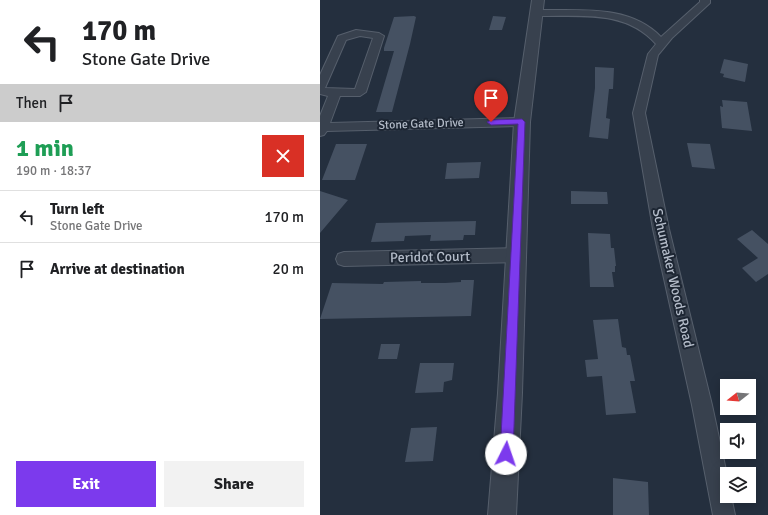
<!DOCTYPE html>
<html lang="en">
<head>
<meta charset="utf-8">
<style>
	:root { --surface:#fff; --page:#f2f2f2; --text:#202124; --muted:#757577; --line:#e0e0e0; --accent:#7c3aed }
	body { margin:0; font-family:Signika,sans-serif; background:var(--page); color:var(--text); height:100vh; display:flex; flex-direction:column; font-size:15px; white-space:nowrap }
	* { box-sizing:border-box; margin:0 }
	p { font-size:13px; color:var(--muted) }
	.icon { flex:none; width:22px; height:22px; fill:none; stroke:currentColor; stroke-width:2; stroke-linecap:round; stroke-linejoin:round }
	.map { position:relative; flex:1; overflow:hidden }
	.side { display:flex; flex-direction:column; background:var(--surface); width:320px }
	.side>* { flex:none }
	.top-card { background:#fff; color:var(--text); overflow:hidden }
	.needle { width:26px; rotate:253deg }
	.fabs { position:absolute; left:400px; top:379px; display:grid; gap:8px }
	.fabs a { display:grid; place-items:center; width:36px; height:36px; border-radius:0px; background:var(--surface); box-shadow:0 2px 10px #0003; font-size:20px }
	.pin { position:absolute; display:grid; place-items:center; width:34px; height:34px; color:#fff; margin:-41px -17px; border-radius:50% 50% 50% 0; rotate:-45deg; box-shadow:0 0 4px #0007 }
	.pin .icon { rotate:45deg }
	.me { position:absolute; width:44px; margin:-22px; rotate:4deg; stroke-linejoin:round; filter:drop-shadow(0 0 3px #0008) }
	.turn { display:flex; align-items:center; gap:14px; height:84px; padding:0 16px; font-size:18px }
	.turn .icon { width:52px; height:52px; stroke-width:2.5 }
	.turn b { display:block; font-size:28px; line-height:34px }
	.then { display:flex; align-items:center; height:38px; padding:0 16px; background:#0003; gap:8px; font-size:15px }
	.round { display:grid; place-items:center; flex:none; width:42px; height:42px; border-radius:0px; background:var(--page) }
	.headline { display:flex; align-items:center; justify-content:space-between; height:68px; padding:0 16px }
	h1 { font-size:24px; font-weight:800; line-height:30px; color:#1e9e55 }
	.primary-button { display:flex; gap:8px; margin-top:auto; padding:8px 16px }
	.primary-button a { flex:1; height:46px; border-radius:0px; background:var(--accent); color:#fff; font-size:16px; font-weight:800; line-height:46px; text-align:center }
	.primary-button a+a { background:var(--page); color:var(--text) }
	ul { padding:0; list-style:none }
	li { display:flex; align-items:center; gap:12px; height:52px; padding:0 16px; border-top:1px solid var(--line) }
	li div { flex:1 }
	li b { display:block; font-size:15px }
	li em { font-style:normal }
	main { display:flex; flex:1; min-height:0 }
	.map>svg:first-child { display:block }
	.building { fill:#455162 }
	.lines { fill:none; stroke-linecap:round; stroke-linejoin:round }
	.minor-casing { stroke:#565f6c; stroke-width:2 }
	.tertiary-casing { stroke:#565f6c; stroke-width:2 }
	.minor { fill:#38414e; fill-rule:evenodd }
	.tertiary { fill:#38414e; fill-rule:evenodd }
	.route { fill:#7c3aed; stroke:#51269a }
	.labels { text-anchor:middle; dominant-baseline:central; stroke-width:4; stroke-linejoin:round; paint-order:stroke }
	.far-street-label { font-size:12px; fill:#b4bcc9; stroke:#1d2633 }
	.street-label { font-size:14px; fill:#b4bcc9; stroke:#1d2633 }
</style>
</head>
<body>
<main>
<section class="side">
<div class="top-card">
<div class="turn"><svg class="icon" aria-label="left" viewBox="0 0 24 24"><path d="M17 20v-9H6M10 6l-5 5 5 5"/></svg><div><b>170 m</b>Stone Gate Drive</div></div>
<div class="then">Then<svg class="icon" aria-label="arrive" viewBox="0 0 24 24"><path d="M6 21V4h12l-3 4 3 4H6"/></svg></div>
</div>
<div class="headline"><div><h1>1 min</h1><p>190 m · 18:37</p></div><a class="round" style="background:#d93025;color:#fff"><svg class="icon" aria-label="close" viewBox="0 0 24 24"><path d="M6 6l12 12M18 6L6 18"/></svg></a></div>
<ul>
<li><svg class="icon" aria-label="left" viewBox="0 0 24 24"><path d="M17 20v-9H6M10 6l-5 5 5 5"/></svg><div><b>Turn left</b><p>Stone Gate Drive</p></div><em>170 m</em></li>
<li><svg class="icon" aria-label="arrive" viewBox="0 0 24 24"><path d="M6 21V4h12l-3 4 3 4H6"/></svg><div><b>Arrive at destination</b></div><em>20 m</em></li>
</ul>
<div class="primary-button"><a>Exit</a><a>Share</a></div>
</section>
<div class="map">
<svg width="448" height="515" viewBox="0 0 448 515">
	<rect width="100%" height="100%" fill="#242f3e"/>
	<path class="building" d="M 94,16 L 96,17 L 90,44 L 72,112 L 56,112 L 74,51 L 64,51 L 64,48 L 74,17 Z
		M 173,16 L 186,17 L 182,30 L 169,30 Z
		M 404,59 L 428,64 L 425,82 L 403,77 L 404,74 L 400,73 Z
		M 275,67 L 294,68 L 293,89 L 289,89 L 286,118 L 290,119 L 288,139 L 269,137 L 275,88 Z
		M 402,100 L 427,102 L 432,131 L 402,128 L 400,106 L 403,107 Z
		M 367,143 L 390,144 L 395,169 L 372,167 Z
		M 16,144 L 47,144 L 35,180 L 2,180 Z
		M 161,162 L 159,178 L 125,179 L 127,163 Z
		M 0,191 L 28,200 L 0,233 Z
		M 251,191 L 287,192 L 288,204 L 251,204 Z
		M 156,221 L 155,235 L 144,235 L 143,240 L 110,241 L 111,235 L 85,236 L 84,241 L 51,242 L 56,223 Z
		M 432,230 L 448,244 L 448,274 L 436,282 L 422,268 L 438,258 L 417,239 Z
		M 268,233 L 290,234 L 291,248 L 294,248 L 296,266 L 295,266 L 295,272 L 292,272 L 294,287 L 270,287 Z
		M 141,280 L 154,280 L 151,316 L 0,319 L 12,283 L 63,284 L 64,282 L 101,281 L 101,283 L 125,283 L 141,282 Z
		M 298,319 L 302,347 L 306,348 L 307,355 L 310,355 L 315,381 L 310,381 L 316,413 L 286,415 L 282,376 L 267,377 L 265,360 L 278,359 L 273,320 Z
		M 61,344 L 80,344 L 77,359 L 58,359 Z
		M 100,363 L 134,363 L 132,380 L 124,382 L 123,392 L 95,393 Z
		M 117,427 L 113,461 L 85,462 L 91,428 Z
		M 293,478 L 328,482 L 329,515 L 293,515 Z"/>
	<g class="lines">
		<g class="minor-casing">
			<path id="minor" d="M 380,0 L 390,0 L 390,3 L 352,38 L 338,55 L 325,113 L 349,229 L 392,405 L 407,475 L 407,496 L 411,496 L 415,515 L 393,515 L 372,405 L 333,229 L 313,113 L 328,54 L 336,44 C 305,9 259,17 217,16 L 212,13 L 217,10 C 260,11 309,4 341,37 L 380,2 Z
				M 36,30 L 59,33 L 64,36 L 46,92 L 40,96 L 20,96 L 10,123 L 202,118 L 208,122 L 202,126 L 7,131 L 4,135 L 0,136 L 0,116 L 8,96 L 0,94 L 0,75 L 18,36 ZM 40,36 L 53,38 L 35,89 L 5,88 L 26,40 Z
				M 196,248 L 202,250 L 204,255 L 202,260 L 196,262 L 24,266 L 18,264 L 16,259 L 18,254 L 24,252 Z"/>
		</g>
		<g class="tertiary-casing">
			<path id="tertiary" d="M 212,0 L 224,0 L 210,122 L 202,393 L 196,515 L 168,515 L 178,393 L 194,122 Z"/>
		</g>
		<use href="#minor" class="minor"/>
		<use href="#tertiary" class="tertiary"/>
	</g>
	<path class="route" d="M 202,119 L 205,122 L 193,454 L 191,458 L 186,460 L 182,458 L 180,454 L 198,124 L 171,125 L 167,122 L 171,120 Z"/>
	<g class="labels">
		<g class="far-street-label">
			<text transform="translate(101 124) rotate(-2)">Stone Gate Drive</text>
		</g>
		<g class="street-label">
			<text transform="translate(110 257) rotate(-1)">Peridot Court</text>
			<text transform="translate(353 278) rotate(77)">Schumaker Woods Road</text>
		</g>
	</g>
</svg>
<div class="fabs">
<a><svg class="needle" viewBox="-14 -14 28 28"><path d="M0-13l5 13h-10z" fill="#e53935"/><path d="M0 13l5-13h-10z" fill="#757577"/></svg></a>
<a><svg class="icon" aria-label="sound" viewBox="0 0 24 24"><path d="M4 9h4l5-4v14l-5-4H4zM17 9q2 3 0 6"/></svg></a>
<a><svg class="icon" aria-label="layers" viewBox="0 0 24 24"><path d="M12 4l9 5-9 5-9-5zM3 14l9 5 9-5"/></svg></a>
</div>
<div class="pin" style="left:171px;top:122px;background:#d93025"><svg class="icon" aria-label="arrive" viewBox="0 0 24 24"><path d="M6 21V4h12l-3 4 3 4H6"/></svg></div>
<svg class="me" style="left:186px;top:454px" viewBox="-20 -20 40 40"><circle r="19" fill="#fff"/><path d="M0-13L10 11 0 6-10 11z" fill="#7c3aed"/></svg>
</div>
</main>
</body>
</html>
